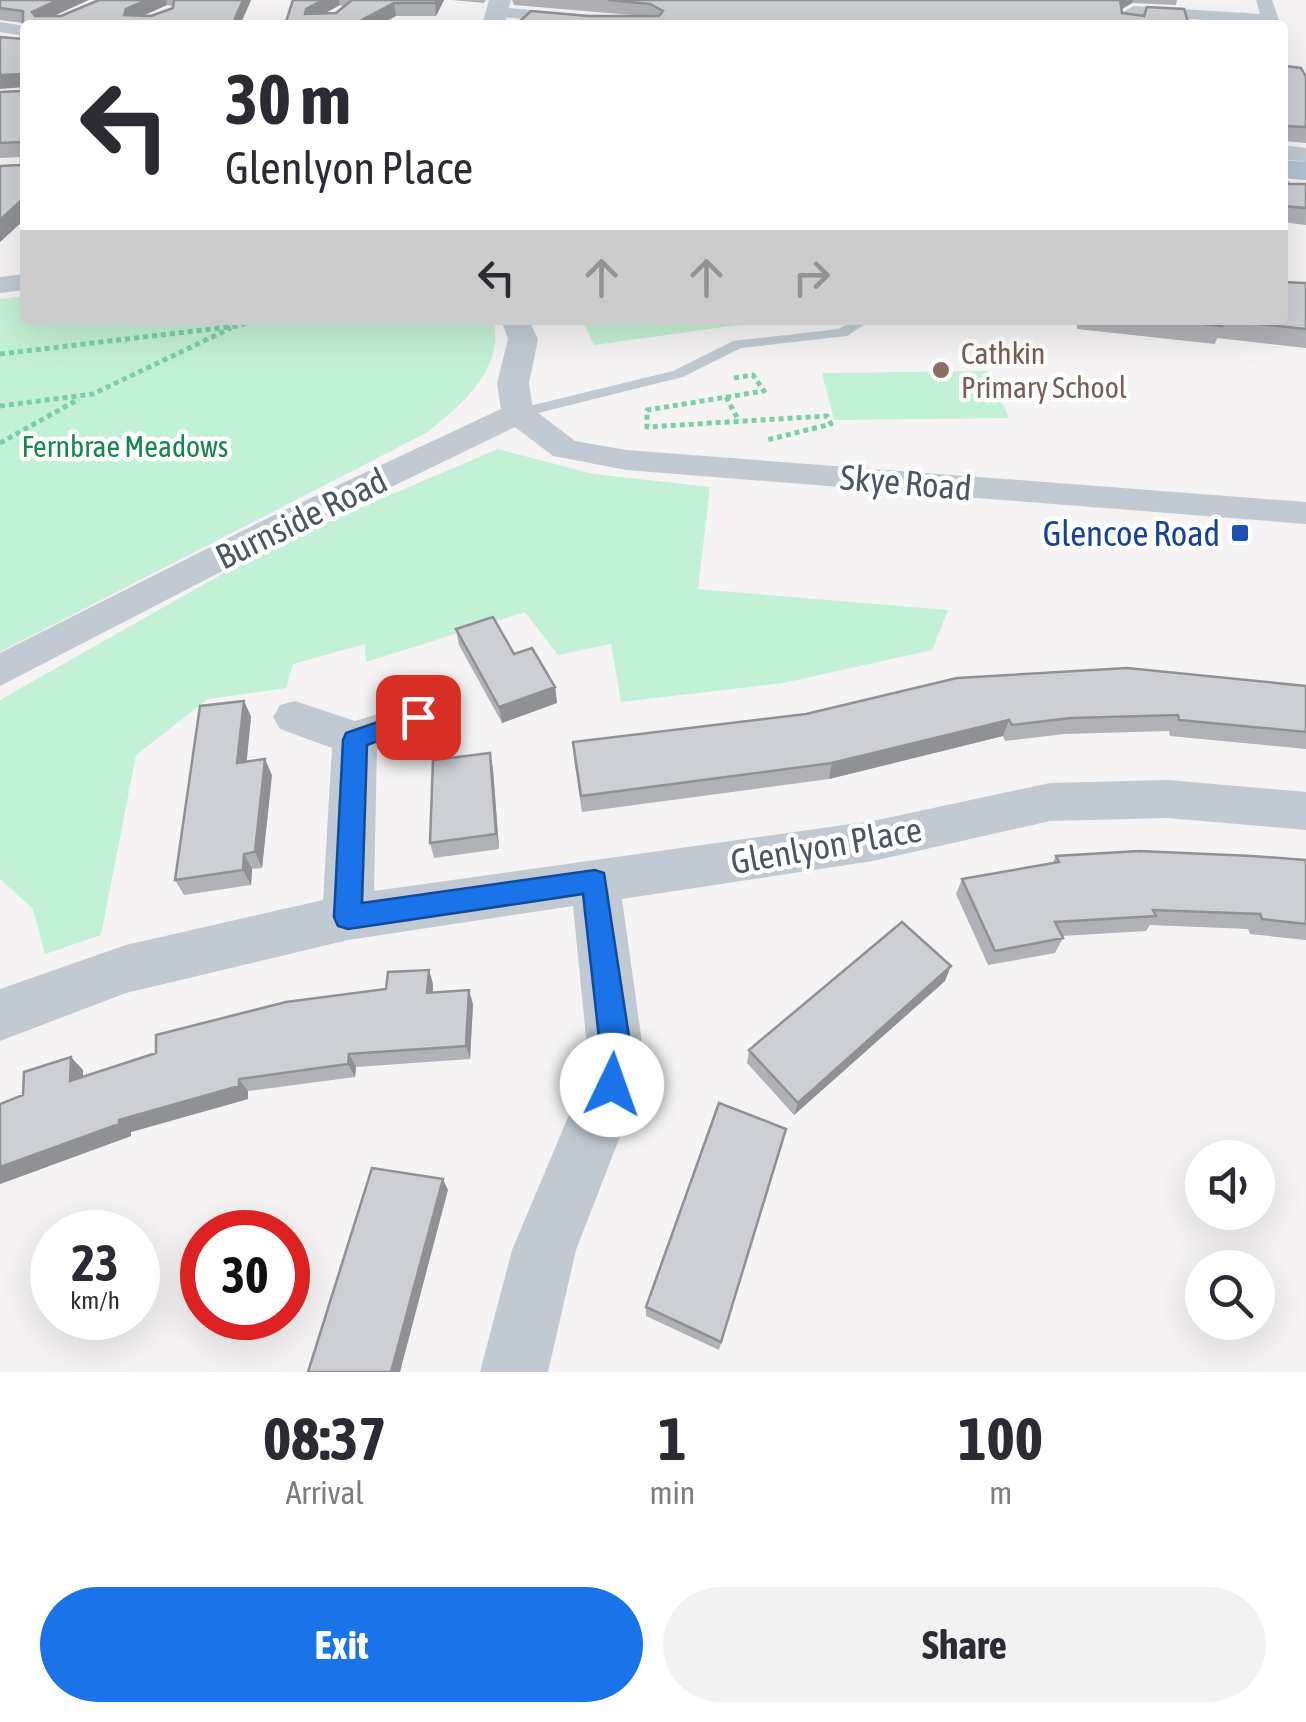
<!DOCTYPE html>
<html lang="en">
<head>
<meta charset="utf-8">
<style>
	:root { --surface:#fff; --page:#f2f2f3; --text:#2b2b33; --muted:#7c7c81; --accent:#1a73e8 }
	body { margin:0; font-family:"Asap Condensed",sans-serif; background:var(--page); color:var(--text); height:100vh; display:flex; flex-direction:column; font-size:38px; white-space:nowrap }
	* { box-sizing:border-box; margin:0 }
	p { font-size:32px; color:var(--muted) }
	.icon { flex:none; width:55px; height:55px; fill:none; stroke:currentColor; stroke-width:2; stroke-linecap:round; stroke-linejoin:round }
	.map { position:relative; height:1372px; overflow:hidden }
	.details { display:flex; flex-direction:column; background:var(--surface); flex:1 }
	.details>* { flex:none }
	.hud { position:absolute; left:20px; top:20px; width:1268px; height:305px; border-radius:10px; box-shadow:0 10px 40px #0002; background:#fff; color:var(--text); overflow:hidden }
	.fabs { position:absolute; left:1185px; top:1140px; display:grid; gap:20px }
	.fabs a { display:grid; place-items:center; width:90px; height:90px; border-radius:50%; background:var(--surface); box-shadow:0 10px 40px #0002; font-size:50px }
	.speed { position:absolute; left:30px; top:1210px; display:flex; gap:20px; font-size:50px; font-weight:700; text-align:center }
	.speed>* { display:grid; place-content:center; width:130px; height:130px; border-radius:50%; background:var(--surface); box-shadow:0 10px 40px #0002; line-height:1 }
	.speed small { font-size:25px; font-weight:400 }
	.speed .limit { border:15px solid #d22; background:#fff; color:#111 }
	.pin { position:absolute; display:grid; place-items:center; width:85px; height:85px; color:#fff; margin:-42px; border-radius:20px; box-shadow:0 5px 15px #0006 }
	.me { position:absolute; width:110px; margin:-55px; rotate:3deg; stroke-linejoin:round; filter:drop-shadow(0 0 8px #0008) }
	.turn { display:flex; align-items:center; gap:35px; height:210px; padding:0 40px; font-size:45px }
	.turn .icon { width:130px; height:130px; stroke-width:2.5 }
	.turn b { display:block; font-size:70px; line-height:85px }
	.lanes { display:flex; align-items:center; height:95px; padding:0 40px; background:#0003; justify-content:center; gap:50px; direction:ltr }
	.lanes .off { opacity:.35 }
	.eta { display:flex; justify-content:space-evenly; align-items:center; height:170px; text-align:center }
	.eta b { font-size:60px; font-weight:700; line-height:70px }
	.action { display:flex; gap:20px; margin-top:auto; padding:20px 40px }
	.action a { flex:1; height:115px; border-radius:60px; background:var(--accent); color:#fff; font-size:40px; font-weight:700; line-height:115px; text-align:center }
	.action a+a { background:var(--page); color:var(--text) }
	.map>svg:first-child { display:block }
	.green { fill:#c3f1d5 }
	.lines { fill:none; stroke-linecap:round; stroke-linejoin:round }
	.path { stroke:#7ad0a6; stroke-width:5; stroke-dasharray:5 4; stroke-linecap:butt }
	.lane { fill:#c1cad2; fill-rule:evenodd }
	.street { fill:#c1cad2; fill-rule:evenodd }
	.secondary { fill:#c1cbd6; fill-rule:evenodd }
	.primary { fill:#b3c2d1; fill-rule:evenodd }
	.wall { fill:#b0b2b7; fill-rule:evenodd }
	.shaded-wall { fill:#909195 }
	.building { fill:#cdcfd5; stroke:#909195; stroke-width:2.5 }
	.route { fill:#1a73e8; stroke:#114b97; stroke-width:2.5 }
	.education-dot { fill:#8d6e63; stroke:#fff; stroke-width:4 }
	.transit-dot { fill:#1a4fb4; stroke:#fff; stroke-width:4 }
	.labels { text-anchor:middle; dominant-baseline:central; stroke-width:9; stroke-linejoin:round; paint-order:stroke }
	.far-education-label { font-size:30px; fill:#785e54; stroke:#fff; text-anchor:start }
	.far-park-label { font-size:30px; fill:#17864f; stroke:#fff }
	.street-label { font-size:35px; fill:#4a5661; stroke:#fff }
	.transit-label { font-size:35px; fill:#164399; stroke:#fff; text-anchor:end }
</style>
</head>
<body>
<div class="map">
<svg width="1306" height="1372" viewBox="0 0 1306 1372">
	<rect width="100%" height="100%" fill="#f5f3f3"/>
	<path class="green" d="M 25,296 L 25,320 L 493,320 C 506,369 460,406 426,433 L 0,652 L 0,299 Z
		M 582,320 L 775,320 L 594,345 Z
		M 988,371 L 1009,418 L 834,420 L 822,373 Z
		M 498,449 L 593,474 L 710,487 L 698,589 L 948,610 L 932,650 L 783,683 L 621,702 L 611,644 L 558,655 L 525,612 L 366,662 L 365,644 L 293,664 L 286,688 L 208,699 L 136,755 L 101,935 L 45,954 L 33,909 L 0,879 L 0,700 L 273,545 Z"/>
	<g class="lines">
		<path class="path" d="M 0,354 L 237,326 L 255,320
			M 734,378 L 753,375 L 764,391 L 647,410 L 647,427 L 827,416 L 831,424 L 767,440
			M 726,397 L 739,421
			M 0,406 L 93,394 L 231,328
			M 0,443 L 79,399"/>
		<path class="lane" d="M 854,320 L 871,320 L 847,336 L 741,348 L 683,377 L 518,418 L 510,413 L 513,410 L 673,371 L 733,341 L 839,329 Z"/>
		<path class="street" d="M 1256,0 L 1272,0 L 1279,20 L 1276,24 L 1138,16 L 1140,25 L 1122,25 L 1120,14 L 1134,6 L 1260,14 Z
			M 497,7 L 650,20 L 659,25 L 589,25 L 491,16 L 489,12 Z
			M 0,22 L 25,26 L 25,36 L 0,32 Z
			M 1282,145 L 1306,148 L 1306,162 L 1282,159 Z
			M 25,274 L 25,290 L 0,293 L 0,277 Z
			M 501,320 L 529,320 L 538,339 L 529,383 L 533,409 L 575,441 L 626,450 L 1306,502 L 1306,524 L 626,470 L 553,456 L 515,427 L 296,533 L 0,686 L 0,653 L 270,517 L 501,409 L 497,383 L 508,339 Z
			M 295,701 L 355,721 L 418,701 L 433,705 L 440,717 L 433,729 L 377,749 L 374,891 L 873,821 L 1050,783 L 1168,780 L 1306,792 L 1306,830 L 1168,818 L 1050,821 L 873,861 L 622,899 L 644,1057 L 640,1085 L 576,1250 L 548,1372 L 480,1372 L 512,1250 L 582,1084 L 588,1057 L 573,906 L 348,940 L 126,993 L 0,1041 L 0,989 L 126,945 L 323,900 L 332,748 L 280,729 L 273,717 L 280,705 Z"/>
		<path class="secondary" d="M 489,0 L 511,0 L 504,25 L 482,25 Z"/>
		<path class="primary" d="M 1282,160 L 1306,162 L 1306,180 L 1282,178 Z"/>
	</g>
	<path class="wall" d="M 0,0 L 53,16 L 61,16 L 99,0 L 251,0 L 240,25 L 25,25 L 25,219 L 0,242 L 0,166 L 21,165 L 21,157 L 0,158 L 0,92 L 22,91 L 23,23 L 0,20 ZM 167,5 L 173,6 L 173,8 L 151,16 L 142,16 Z
		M 293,0 L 444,0 L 436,16 L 396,16 L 379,25 L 285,25 ZM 340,5 L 344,7 L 336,13 L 324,13 Z
		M 452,0 L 486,0 L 484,3 Z
		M 512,0 L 1177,0 L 1176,5 L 1132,3 L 1122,9 L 1122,13 L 1189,25 L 519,25 L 519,22 L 588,16 L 644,16 L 514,5 Z
		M 1282,54 L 1285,66 L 1306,77 L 1306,143 L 1285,141 L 1285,180 L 1289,184 L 1306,184 L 1306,225 L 1282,222 Z
		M 1306,283 L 1306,348 L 1217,338 L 1215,344 L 1077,329 L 1077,323 L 1050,320 L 1282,320 Z
		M 456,629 L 514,654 L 555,687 L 557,703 L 502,723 L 459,645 Z
		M 1306,686 L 1306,749 L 1170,736 L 1169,731 L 1064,734 L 1005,741 L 1003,736 L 829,779 L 582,812 L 574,758 L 573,742 Z
		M 244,701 L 251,717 L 246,762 L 272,775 L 262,868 L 252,869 L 251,885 L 184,895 L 175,880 Z
		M 490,753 L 493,769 L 499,849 L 434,858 L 430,843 Z
		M 1056,856 L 1306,860 L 1306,940 L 1250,934 L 1248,929 L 1150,925 L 1146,931 L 1062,936 L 1063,938 L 1055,953 L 988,965 L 956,894 L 962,879 L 1052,864 Z
		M 429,970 L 433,984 L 433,992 L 473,1004 L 470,1059 L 356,1067 L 355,1077 L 248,1091 L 248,1099 L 131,1132 L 131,1136 L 0,1184 L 83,1070 L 83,1077 L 386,989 Z
		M 945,981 L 794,1115 L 747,1063 L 749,1050 Z
		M 786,1129 L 719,1350 L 646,1316 L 646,1307 Z"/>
	<path class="shaded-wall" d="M 58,0 L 89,0 L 36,24 L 32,12 Z
		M 147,0 L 166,0 L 167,5 L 129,22 L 124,15 L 126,9 Z
		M 243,0 L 251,0 L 240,25 L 232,25 Z
		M 323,0 L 339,0 L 340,5 L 309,22 L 305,14 L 306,9 Z
		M 436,0 L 444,0 L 436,16 L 435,3 Z
		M 1120,0 L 1133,0 L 1132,3 L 1117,12 Z
		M 394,3 L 396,16 L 379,25 L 352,25 Z
		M 22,74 L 25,87 L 0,89 L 0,75 Z
		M 25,197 L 25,219 L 0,242 L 0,220 Z
		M 555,687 L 557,703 L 502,723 L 499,707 Z
		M 244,701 L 251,717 L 245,779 L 237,763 Z
		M 1009,720 L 1003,736 L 829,779 L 832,763 Z
		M 490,753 L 493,769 L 499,849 L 496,834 Z
		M 265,759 L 272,775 L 262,868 L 255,852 Z
		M 244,854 L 252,869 L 251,885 L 243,870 Z
		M 951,966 L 945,981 L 794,1115 L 798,1103 Z
		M 429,970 L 433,984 L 432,1006 L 427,993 Z
		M 469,990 L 473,1004 L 470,1059 L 466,1046 Z
		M 349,1054 L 356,1067 L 355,1077 L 348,1064 Z
		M 71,1057 L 83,1070 L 83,1094 L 70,1081 Z
		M 239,1079 L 248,1091 L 248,1099 L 131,1132 L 131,1136 L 0,1184 L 0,1167 L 119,1120 Z
		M 443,1179 L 448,1190 L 400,1372 L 391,1372 Z"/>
	<path class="building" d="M 0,0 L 58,0 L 32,12 L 35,16 L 61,16 L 99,0 L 147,0 L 126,9 L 124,15 L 151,16 L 173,8 L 174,0 L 243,0 L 232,25 L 25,25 L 25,197 L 0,220 L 0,166 L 21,165 L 22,142 L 0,143 L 0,92 L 22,91 L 22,74 L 0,75 L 0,37 L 23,39 L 23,11 L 0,8 Z
		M 293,0 L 323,0 L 306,9 L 305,14 L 336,13 L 352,0 L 436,0 L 435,3 L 394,3 L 352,25 L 285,25 Z
		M 608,0 L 1120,0 L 1122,13 L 1144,16 L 1147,7 L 1184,9 L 1189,25 L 534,25 L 536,23 L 519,22 L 531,11 L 588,16 L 659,16 L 663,11 L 650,4 Z
		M 1282,54 L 1285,66 L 1301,68 L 1306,77 L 1306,127 L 1282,126 Z
		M 1282,139 L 1285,140 L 1285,180 L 1289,184 L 1306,184 L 1306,208 L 1282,206 Z
		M 1282,282 L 1306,283 L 1306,329 L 1221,320 L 1222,326 L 1167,320 L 1282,320 Z
		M 493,617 L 514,654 L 532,648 L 555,687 L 499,707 L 456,629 Z
		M 1127,668 L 1306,686 L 1306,732 L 1179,720 L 1178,715 L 1071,718 L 1012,725 L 1009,720 L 832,763 L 581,796 L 573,742 L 806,714 L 957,678 Z
		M 244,701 L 237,763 L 265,759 L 255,852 L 244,854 L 243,870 L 175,880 L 200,706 Z
		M 490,753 L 496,834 L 430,843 L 433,760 Z
		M 1139,851 L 1252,856 L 1306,860 L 1306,924 L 1262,919 L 1260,914 L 1153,910 L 1156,916 L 1055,922 L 1063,938 L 995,951 L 962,879 L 1059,862 L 1056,856 Z
		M 902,922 L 951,966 L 798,1103 L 749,1050 Z
		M 429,970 L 427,993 L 469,990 L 466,1046 L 349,1054 L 348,1064 L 239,1079 L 239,1086 L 119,1120 L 119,1124 L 0,1167 L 0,1104 L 23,1095 L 24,1072 L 71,1057 L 70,1081 L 156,1053 L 156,1035 L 286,1002 L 386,989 L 388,972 Z
		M 719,1103 L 786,1129 L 721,1342 L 646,1307 Z
		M 372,1168 L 443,1179 L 391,1372 L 308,1372 Z"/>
	<path class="route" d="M 418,708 L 430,717 L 427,723 L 367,745 L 362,903 L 595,870 L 604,873 L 632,1056 L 622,1096 L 612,1101 L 601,1096 L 596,1085 L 601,1056 L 583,894 L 348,929 L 338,926 L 334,917 L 343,740 L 346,733 Z"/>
	<circle class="education-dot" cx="941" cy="370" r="10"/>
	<rect class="transit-dot" x="1230" y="523" width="20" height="20" rx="5"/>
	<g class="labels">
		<g class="far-education-label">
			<text x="961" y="353">Cathkin<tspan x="961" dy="34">Primary School</tspan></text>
		</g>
		<g class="far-park-label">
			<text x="125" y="446">Fernbrae Meadows</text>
		</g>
		<g class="street-label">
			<text transform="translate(906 482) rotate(5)">Skye Road</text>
			<text transform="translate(301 518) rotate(-26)">Burnside Road</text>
			<text transform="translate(826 845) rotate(-10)">Glenlyon Place</text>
		</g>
		<g class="transit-label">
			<text x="1220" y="533">Glencoe Road</text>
		</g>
	</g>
</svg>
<div class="fabs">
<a><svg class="icon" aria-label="sound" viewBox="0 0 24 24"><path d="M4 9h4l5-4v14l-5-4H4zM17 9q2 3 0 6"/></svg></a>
<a><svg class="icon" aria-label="search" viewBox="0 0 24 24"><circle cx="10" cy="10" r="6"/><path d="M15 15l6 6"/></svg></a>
</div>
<div class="speed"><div>23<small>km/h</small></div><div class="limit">30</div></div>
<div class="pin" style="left:418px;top:717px;background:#d93025"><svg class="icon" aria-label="arrive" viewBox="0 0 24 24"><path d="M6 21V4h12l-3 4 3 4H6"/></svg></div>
<svg class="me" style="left:612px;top:1085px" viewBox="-20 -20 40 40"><circle r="19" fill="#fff"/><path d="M0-13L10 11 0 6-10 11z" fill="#1a73e8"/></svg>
<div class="hud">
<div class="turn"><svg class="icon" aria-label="left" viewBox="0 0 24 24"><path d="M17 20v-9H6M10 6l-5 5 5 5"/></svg><div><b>30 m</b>Glenlyon Place</div></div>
<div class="lanes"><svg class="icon" aria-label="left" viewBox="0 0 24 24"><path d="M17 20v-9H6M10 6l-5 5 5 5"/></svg><svg class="icon off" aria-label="ahead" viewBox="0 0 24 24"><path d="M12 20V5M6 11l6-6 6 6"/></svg><svg class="icon off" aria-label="ahead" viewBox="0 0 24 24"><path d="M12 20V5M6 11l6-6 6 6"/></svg><svg class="icon off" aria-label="right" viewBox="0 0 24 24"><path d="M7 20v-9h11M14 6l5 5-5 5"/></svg></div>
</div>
</div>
<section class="details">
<div class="eta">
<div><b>08:37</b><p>Arrival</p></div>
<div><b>1</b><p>min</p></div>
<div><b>100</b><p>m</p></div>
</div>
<div class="action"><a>Exit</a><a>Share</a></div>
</section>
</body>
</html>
